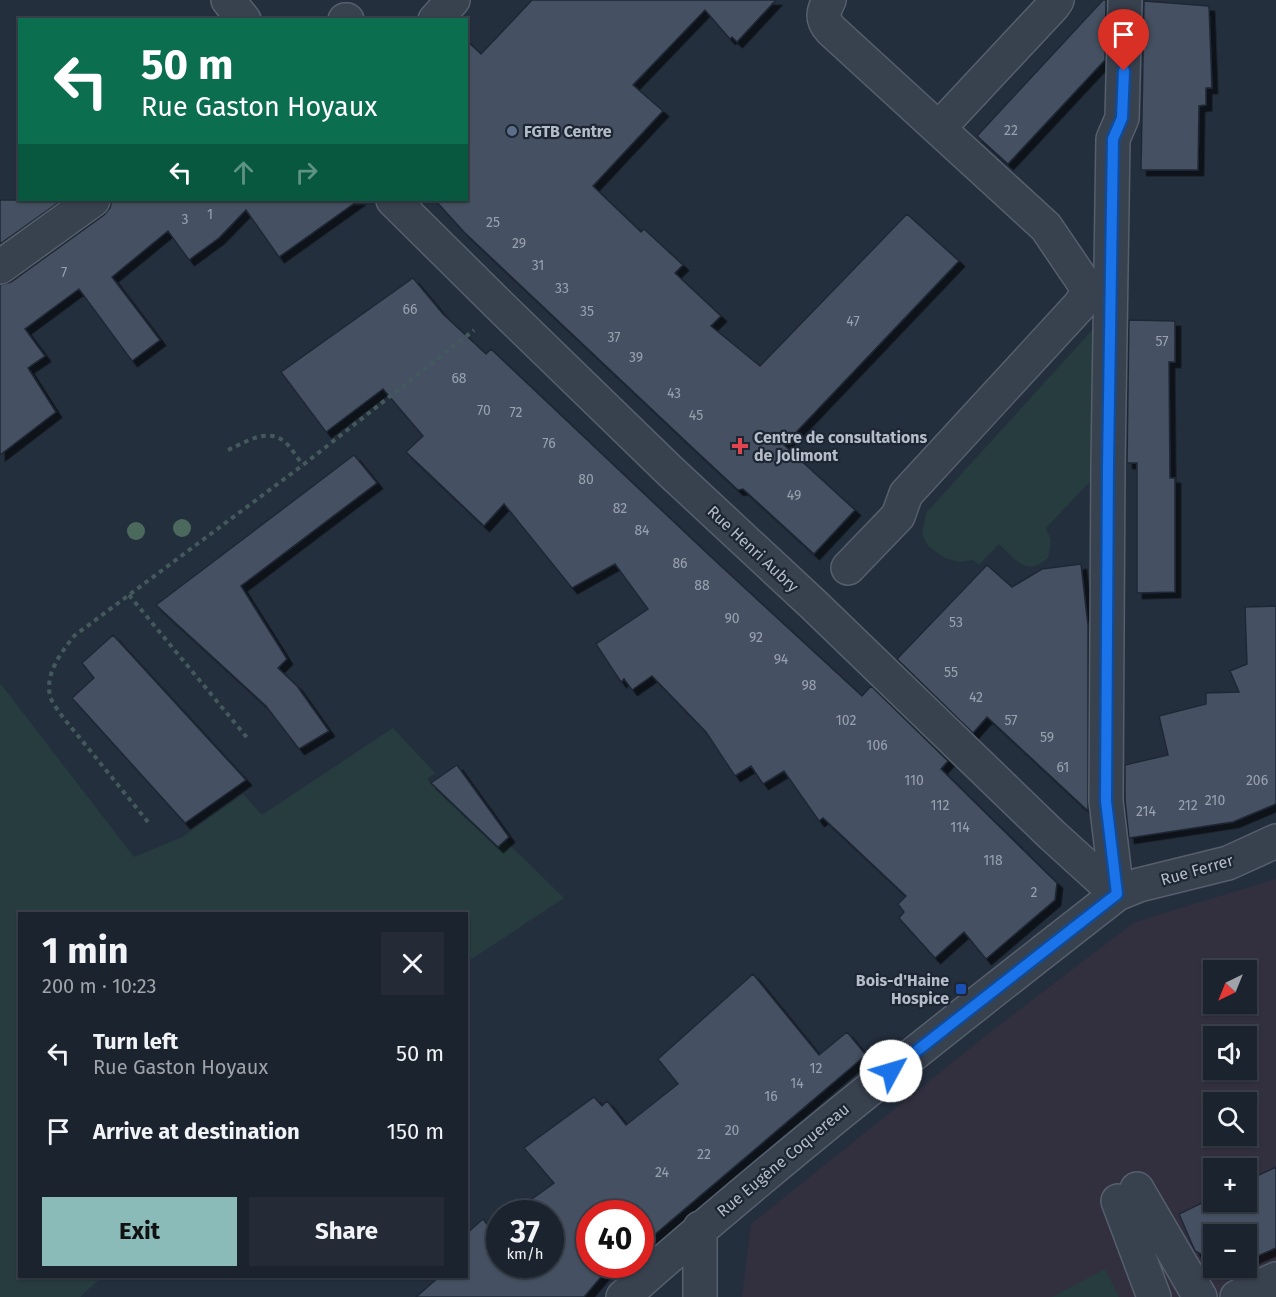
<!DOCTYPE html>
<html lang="en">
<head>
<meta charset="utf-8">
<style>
	:root { --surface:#1b232e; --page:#242b36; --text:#f1f3f6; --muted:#a0a4aa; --line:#39404a; --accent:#8bbbb9 }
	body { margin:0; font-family:"Fira Sans",sans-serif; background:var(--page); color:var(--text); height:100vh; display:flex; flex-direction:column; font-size:22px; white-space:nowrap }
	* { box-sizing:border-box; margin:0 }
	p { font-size:20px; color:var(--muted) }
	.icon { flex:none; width:33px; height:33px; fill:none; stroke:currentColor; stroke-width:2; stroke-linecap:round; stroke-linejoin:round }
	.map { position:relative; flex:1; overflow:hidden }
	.side { position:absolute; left:18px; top:912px; width:450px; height:366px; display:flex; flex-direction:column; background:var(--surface); border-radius:0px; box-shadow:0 2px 4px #0004,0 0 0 2px var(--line) }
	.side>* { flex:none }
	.hud { position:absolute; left:18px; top:18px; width:450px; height:183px; border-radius:0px; box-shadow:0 2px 4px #0004,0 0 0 2px var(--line); background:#0b6e4f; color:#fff; overflow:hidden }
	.needle { width:39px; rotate:223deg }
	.controls { position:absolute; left:1203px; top:960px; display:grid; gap:12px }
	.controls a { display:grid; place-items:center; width:54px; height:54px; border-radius:0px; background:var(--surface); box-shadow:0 2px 4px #0004,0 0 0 2px var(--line); font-size:30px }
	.speed { position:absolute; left:486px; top:1200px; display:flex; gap:12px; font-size:30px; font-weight:700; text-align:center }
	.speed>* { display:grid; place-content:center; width:78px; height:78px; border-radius:50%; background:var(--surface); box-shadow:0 2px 4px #0004,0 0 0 2px var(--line); line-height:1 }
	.speed small { font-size:15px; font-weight:400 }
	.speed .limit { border:9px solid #d22; background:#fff; color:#111 }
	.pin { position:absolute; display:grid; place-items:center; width:51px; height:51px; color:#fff; margin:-62px -26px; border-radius:50% 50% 50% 0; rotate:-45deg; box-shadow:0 0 6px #0007 }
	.pin .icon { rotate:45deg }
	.me { position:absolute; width:66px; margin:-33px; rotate:51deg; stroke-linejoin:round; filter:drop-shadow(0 0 4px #0008) }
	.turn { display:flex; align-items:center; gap:21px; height:126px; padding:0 24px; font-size:27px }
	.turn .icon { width:78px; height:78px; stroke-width:2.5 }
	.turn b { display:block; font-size:42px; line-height:51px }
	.lanes { display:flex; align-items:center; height:57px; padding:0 24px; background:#0003; justify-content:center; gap:30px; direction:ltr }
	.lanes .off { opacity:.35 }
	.round { display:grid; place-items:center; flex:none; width:63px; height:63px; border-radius:0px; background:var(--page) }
	.head { display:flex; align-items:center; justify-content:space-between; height:102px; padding:0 24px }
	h1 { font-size:36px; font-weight:700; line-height:45px }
	.button { display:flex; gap:12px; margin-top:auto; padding:12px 24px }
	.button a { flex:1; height:69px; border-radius:0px; background:var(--accent); color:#111; font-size:24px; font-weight:700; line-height:69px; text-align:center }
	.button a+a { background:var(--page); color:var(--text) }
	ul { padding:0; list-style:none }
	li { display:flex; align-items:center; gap:18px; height:78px; padding:0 24px }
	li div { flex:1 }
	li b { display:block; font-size:22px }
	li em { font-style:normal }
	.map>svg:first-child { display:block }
	.medical { fill:#32303f; fill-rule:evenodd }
	.green { fill:#263c3f }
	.building { fill:#455162; stroke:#1f2835; stroke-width:1.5; filter:url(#shadow) }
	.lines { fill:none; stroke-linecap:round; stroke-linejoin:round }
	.minor-casing { stroke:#565f6c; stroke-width:36 }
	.path { stroke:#44595c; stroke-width:4; stroke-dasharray:4.5 4.5; stroke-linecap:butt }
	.minor { stroke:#38414e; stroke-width:33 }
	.tree { fill:#4b6a5d }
	.route-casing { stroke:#114b97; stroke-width:15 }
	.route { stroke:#1a73e8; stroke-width:10 }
	.service-dot { fill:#5c6f8a; stroke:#1d2633; stroke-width:2 }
	.health-dot { fill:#e0444e; stroke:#1d2633; stroke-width:2 }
	.transit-dot { fill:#1a4fb4; stroke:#1d2633; stroke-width:2 }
	.labels { text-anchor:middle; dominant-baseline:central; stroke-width:4.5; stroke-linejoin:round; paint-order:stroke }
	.number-label { font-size:14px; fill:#98a1af }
	.poi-label { font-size:16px; font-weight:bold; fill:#b4bcc9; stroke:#1d2633; text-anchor:start }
	.street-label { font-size:16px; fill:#b4bcc9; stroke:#1d2633 }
</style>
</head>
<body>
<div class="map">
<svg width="1276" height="1297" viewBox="0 0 1276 1297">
	<defs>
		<filter id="shadow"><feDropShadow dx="5.5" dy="5.5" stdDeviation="0" flood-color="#0009"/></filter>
	</defs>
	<rect width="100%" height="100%" fill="#242f3e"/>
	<path class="medical" d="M 1276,879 L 1276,1297 L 742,1297 L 751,1224 L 998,1026 L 1135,922 ZM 1214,970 L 1246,970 L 1246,1004 L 1214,1004 ZM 1214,1036 L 1246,1036 L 1246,1070 L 1214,1070 ZM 1214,1102 L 1246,1102 L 1246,1136 L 1214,1136 ZM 1214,1168 L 1246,1168 L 1246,1202 L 1214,1202 ZM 1214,1234 L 1246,1234 L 1246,1268 L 1214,1268 Z"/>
	<path class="green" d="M 1094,328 L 1098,473 L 1046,528 L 1051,540 L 1048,558 C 1026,577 1016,560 999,544 L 979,565 L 973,560 L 959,562 L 945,558 L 928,546 L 922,534 L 926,513 Z
		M 0,683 L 134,857 L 182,837 L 243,794 L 262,815 L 393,728 L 435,773 L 427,779 L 446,798 L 449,797 L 466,819 L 477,813 L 564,898 L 467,962 L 466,914 L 20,914 L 20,1276 L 102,1277 L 80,1297 L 0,1297 Z
		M 1105,1269 L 1119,1297 L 1052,1297 Z"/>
	<path class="building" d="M 532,0 L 776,0 L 737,42 L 732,37 L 730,39 L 705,10 L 633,85 L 663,111 L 593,186 L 641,232 L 644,229 L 683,265 L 675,273 L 721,316 L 711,326 L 760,366 L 907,214 L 959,261 L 784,445 L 855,510 L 814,554 L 743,489 L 738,490 L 695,450 L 464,232 L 435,200 L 466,200 L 466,40 L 481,54 Z
		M 1103,0 L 1106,0 L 1105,60 L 1008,164 L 977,136 Z
		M 1144,1 L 1209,6 L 1212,88 L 1206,88 L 1206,105 L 1199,106 L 1198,170 L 1141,170 Z
		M 0,200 L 62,200 L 0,244 Z
		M 112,200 L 359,200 L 279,257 L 246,210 L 219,238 L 189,260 L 168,231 L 112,277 L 160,340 L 132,361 L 79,289 L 25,329 L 45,356 L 28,368 L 56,412 L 0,455 L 0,285 L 11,282 L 104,215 L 110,208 Z
		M 413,278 L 443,314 L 486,354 L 491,349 L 709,555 L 862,696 L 871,686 L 948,761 L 941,769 L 1057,883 L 1055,900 L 986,959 L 964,932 L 935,958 L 899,918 L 904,912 L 898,904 L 906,896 L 823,818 L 819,821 L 784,771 L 763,784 L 751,766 L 735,776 L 706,732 L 652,676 L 632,690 L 624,679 L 621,682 L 596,644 L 648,609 L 615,564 L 572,588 L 504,504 L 484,526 L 406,452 L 423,436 L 383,389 L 326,432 L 281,372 Z
		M 1129,320 L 1175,321 L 1175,362 L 1169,362 L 1170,478 L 1175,478 L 1175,592 L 1137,593 L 1137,463 L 1127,463 Z
		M 354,455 L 377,483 L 241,586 L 287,659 L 278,668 L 297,686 L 329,731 L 299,749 L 266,706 L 156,605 Z
		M 1081,564 L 1088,626 L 1088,811 L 987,717 L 973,733 L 897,659 L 987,565 L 1012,587 L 1042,569 Z
		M 1276,606 L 1276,804 L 1233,822 L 1129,838 L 1125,800 L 1125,765 L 1168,755 L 1159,716 L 1206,704 L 1206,693 L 1239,692 L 1230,671 L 1247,664 L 1245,607 Z
		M 113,635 L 246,780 L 185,823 L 72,698 L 94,678 L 82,663 Z
		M 457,765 L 509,837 L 498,847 L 431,783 Z
		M 753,974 L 819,1055 L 847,1032 L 866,1055 L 640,1247 L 640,1214 L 590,1214 L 590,1264 L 612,1264 L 584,1297 L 416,1297 L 440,1276 L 466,1276 L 466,1234 L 483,1219 L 490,1228 L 500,1222 L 500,1264 L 550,1264 L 550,1214 L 511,1214 L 554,1183 L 524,1148 L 594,1097 L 602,1106 L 607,1101 L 626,1125 L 678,1084 L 658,1059 Z
		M 1276,1167 L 1276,1248 L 1246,1261 L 1246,1234 L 1214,1234 L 1214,1261 L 1195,1251 L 1179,1214 L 1214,1197 L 1214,1202 L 1246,1202 L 1246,1181 Z"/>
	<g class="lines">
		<g class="minor-casing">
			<path id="minor" d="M 228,0 L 244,20
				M 829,0 C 823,12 821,19 831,30 L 1046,227 L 1086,286 L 1086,296 L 1079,306 L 906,494 L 898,516 L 848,568
				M 345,20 L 347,20
				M 435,20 L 453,0
				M 939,128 L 1053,6 L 1057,0
				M 393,200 L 498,304 L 670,471 L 814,605 L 1052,835 L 1117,894
				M 0,267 L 93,200
				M 1117,894 L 1106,801 L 1108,465 L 1113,139 L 1122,118 L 1125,0
				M 1137,1189 L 1200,1297
				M 1118,1201 L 1154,1297
				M 623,1297 C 782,1156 949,1025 1117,894 L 1139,885 L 1228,863 L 1276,841
				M 700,1297 L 700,1228
				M 1237,1297 L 1276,1279"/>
		</g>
		<path class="path" d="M 228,450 C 246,442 267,427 285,442 C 292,448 297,458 303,465
			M 129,595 L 249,740
			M 148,822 L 62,716 C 58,710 52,703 50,696 C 45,673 61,653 74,636 L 303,465 L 474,330"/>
		<use href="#minor" class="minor"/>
	</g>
	<g class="tree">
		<circle cx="182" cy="528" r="9"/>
		<circle cx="136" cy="531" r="9"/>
	</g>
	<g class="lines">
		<g class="route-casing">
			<path id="route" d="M 891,1071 L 1117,894 L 1106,801 L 1108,465 L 1113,139 L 1122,118 L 1124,71"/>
		</g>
		<use href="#route" class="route"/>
	</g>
	<circle class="service-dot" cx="512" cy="131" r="6"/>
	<path class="health-dot" d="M737 437h6v6h6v6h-6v6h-6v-6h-6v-6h6z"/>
	<rect class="transit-dot" x="955" y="983" width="12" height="12" rx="3"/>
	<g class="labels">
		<g class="number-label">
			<text x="1011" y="130">22</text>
			<text x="210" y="214">1</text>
			<text x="185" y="219">3</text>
			<text x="493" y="222">25</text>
			<text x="519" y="243">29</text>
			<text x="538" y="265">31</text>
			<text x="64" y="272">7</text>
			<text x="562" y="288">33</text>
			<text x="410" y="309">66</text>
			<text x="587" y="311">35</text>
			<text x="853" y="321">47</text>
			<text x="614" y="337">37</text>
			<text x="1162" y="341">57</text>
			<text x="636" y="357">39</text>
			<text x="459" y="378">68</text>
			<text x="674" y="393">43</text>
			<text x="484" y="410">70</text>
			<text x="516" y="412">72</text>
			<text x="696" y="415">45</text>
			<text x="549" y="443">76</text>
			<text x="586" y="479">80</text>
			<text x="794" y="495">49</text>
			<text x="620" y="508">82</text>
			<text x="642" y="530">84</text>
			<text x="680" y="563">86</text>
			<text x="702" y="585">88</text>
			<text x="732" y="618">90</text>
			<text x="956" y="622">53</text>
			<text x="756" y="637">92</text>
			<text x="781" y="659">94</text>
			<text x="951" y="672">55</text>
			<text x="809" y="685">98</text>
			<text x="976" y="697">42</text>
			<text x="846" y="720">102</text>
			<text x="1011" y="720">57</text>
			<text x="1047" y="737">59</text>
			<text x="877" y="745">106</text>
			<text x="1063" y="767">61</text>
			<text x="914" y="780">110</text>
			<text x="1257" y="780">206</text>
			<text x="1215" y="800">210</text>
			<text x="940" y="805">112</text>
			<text x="1188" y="805">212</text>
			<text x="1146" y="811">214</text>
			<text x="960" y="827">114</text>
			<text x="993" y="860">118</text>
			<text x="1034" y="892">2</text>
			<text x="816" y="1068">12</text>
			<text x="797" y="1083">14</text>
			<text x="771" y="1096">16</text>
			<text x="732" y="1130">20</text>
			<text x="704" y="1154">22</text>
			<text x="662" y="1172">24</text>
		</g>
		<g class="poi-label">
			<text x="524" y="131">FGTB Centre</text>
			<text x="754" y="437">Centre de consultations<tspan x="754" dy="18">de Jolimont</tspan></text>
			<text x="949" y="980" text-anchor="end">Bois-d'Haine<tspan x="949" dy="18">Hospice</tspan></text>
		</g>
		<g class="street-label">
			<text transform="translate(753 549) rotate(43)">Rue Henri Aubry</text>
			<text transform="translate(1197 870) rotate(-16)">Rue Ferrer</text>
			<text transform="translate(783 1160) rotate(-40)">Rue Eugène Coquereau</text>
		</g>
	</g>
</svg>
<div class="controls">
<a><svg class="needle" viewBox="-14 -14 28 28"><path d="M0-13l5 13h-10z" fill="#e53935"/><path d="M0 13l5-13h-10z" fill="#a0a4aa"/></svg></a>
<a><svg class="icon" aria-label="sound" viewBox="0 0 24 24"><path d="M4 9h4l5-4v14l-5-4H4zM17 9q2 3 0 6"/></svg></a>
<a><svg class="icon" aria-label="search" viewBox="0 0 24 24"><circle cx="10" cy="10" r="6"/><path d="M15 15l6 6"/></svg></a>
<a>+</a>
<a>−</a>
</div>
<div class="speed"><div>37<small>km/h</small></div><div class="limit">40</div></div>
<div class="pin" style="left:1124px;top:71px;background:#d93025"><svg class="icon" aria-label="arrive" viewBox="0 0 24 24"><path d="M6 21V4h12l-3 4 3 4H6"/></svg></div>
<svg class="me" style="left:891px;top:1071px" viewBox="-20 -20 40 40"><circle r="19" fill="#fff"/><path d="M0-13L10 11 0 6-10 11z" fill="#1a73e8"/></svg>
<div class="hud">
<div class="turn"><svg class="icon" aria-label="left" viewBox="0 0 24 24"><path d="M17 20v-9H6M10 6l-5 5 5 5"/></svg><div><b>50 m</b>Rue Gaston Hoyaux</div></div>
<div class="lanes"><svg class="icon" aria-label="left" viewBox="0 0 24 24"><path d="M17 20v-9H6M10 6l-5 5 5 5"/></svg><svg class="icon off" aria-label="ahead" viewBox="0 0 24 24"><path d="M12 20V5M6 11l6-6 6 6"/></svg><svg class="icon off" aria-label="right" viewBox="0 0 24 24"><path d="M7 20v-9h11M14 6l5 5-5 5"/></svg></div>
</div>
<section class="side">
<div class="head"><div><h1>1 min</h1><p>200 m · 10:23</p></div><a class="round"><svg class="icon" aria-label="close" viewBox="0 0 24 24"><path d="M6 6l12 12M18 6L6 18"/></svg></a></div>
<ul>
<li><svg class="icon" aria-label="left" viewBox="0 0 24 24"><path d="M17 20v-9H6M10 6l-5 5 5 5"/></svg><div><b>Turn left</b><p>Rue Gaston Hoyaux</p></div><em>50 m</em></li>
<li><svg class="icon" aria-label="arrive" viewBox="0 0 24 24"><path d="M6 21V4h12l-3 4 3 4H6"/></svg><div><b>Arrive at destination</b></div><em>150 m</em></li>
</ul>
<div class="button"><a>Exit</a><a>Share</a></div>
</section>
</div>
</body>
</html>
